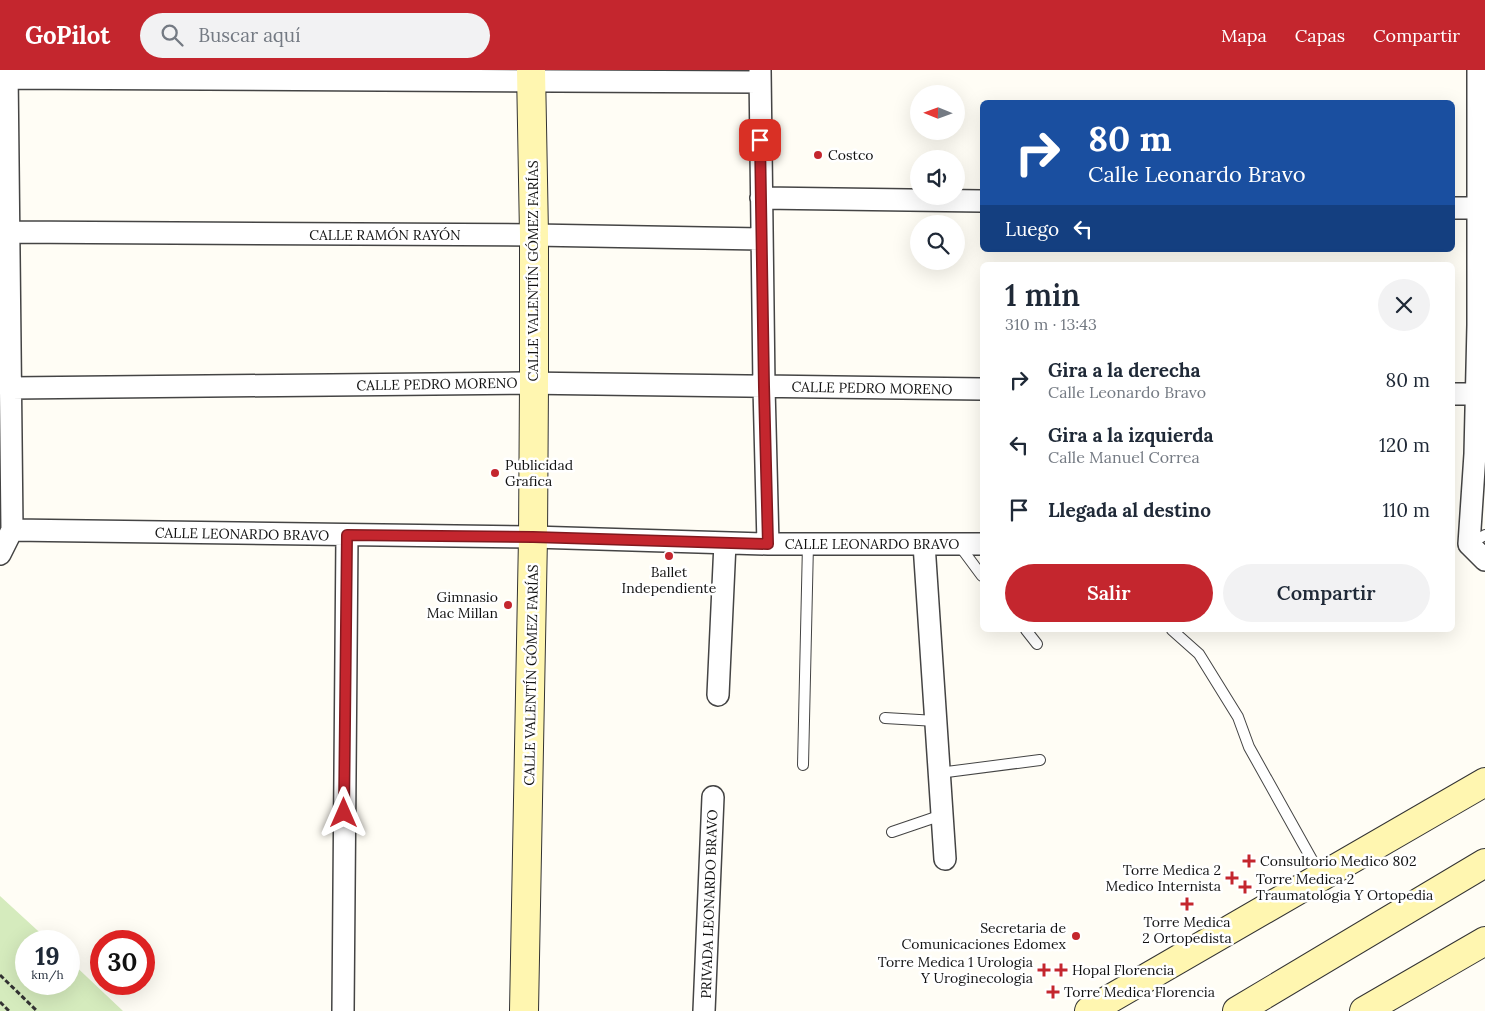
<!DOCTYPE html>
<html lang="es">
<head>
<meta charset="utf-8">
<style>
	:root { --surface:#fff; --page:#f2f2f3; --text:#1f2937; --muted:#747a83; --accent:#c4262e }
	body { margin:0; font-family:Lora,serif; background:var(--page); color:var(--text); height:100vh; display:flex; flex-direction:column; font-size:19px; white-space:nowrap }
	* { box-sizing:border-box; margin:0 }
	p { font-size:16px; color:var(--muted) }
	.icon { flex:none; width:28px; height:28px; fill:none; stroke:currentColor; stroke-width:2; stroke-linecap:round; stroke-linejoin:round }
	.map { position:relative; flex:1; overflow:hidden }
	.drawer { position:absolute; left:980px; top:192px; width:475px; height:370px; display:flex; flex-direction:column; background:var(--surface); border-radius:8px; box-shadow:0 5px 20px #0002 }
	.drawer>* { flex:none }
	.hud { position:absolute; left:980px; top:30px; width:475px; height:152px; border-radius:8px; box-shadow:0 5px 20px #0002; background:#1a4fa0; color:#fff; overflow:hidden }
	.needle { width:32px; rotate:271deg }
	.buttons { position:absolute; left:910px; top:15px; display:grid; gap:10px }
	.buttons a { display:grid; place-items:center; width:55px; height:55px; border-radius:50%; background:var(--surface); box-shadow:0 5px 20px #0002; font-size:25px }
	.speed { position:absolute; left:15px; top:860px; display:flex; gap:10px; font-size:25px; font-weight:700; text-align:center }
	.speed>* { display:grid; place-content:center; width:65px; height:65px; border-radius:50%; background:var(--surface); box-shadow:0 5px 20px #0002; line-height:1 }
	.speed small { font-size:12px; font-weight:400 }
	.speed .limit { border:8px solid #d22; background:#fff; color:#111 }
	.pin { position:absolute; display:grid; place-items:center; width:42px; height:42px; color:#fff; margin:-21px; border-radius:10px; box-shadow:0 2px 8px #0006 }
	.me { position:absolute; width:55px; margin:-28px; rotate:0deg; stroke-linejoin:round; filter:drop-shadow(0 0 4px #0008) }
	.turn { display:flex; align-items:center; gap:18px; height:105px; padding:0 25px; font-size:22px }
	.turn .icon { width:65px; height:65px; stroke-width:2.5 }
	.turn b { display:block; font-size:35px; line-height:42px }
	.then { display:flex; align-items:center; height:48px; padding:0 25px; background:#0003; gap:10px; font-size:19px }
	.round { display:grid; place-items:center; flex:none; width:52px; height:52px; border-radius:26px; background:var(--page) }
	.head { display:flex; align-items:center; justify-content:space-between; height:85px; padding:0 25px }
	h1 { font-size:30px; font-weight:600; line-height:38px }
	.cta { display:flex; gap:10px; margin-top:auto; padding:10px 25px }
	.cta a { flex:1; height:58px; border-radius:30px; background:var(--accent); color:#fff; font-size:20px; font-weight:600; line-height:58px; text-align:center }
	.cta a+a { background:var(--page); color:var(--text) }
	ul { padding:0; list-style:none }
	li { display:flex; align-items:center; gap:15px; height:65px; padding:0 25px }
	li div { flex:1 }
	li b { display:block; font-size:19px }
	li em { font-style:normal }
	header { display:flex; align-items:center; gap:30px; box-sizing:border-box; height:70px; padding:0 25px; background:var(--accent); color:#fff }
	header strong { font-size:24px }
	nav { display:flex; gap:28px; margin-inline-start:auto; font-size:18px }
	.search { width:350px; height:45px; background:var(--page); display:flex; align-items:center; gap:12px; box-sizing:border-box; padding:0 18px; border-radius:28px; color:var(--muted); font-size:19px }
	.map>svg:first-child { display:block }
	.green { fill:#d5ebbd }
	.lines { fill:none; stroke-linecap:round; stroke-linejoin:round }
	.service-casing { stroke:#444; stroke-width:12 }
	.minor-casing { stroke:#444; stroke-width:24 }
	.secondary-casing { stroke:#333; stroke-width:30 }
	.path { stroke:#333; stroke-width:3; stroke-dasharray:5 2.5; stroke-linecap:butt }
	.service { stroke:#fff; stroke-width:10 }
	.minor { stroke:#fff; stroke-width:21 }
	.secondary { stroke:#fff6b0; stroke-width:28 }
	.route-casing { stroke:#7f191e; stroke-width:12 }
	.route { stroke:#c4262e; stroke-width:9 }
	.poi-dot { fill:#c4262e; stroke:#fff; stroke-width:2 }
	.labels { text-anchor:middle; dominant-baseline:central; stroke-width:5; stroke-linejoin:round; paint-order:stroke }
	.poi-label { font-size:14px; fill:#111; stroke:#fff; text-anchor:start }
	.street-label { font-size:14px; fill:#111; stroke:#fff }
</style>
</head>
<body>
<header>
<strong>GoPilot</strong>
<div class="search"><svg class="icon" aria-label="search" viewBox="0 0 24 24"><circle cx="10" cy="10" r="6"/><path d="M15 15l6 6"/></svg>Buscar aquí</div>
<nav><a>Mapa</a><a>Capas</a><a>Compartir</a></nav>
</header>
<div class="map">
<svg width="1485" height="941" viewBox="0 0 1485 941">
	<rect width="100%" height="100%" fill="#fffdf5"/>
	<path class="green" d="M 0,826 L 49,871 L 26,871 L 26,914 L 69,914 L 69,890 L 123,941 L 0,941 Z"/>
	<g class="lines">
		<g class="service-casing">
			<path id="service" d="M 1469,474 L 1485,465
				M 959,475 L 982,506
				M 1026,560 L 1037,574
				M 1172,560 L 1199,584 L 1238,647 L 1249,677 L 1321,806
				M 885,648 L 936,651
				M 803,695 L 808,474
				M 939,703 L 1040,690
				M 892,762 L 942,745"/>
		</g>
		<g class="minor-casing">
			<path id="minor" d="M 760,0 L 764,317 L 768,474
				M 7,8 L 760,12
				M 761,128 L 982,131
				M 1452,138 L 1478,138
				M 9,162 L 534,165 L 761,169
				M 11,318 L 523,313 L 982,319
				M 1452,324 L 1476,324
				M 12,460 L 533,467 L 768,474 L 982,474
				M 924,474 L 945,789
				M 1469,474 L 1475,384 L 1478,255 L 1478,0
				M 1469,474 L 1485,490
				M 0,484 L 12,460 L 7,0
				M 718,625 L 725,473
				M 343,941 L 347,465
				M 704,941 L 713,727"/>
		</g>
		<g class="secondary-casing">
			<path id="secondary" d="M 524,941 L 533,467 L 534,313 L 534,165 L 531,0
				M 1089,941 L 1485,712
				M 1237,941 L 1485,793
				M 1364,941 L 1485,871"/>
		</g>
		<path class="path" d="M 0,905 L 37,941
			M 0,932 L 9,941"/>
		<use href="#service" class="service"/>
		<use href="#minor" class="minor"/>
		<use href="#secondary" class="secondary"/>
	</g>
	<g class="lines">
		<g class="route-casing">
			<path id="route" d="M 344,743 L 347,465 L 533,467 L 768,474 L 764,317 L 760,70"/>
		</g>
		<use href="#route" class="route"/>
	</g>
	<g class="poi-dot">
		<circle cx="818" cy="85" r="5"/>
		<circle cx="495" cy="403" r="5"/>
		<circle cx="669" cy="486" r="5"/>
		<circle cx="508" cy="535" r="5"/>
		<path d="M1246.5 783.5h5v5h5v5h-5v5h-5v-5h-5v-5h5z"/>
		<path d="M1229.5 800.5h5v5h5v5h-5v5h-5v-5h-5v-5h5z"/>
		<path d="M1242.5 809.5h5v5h5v5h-5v5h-5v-5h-5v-5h5z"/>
		<path d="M1184.5 826.5h5v5h5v5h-5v5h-5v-5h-5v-5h5z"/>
		<circle cx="1076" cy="866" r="5"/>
		<path d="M1041.5 892.5h5v5h5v5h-5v5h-5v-5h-5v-5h5z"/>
		<path d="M1058.5 892.5h5v5h5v5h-5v5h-5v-5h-5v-5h5z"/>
		<path d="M1050.5 914.5h5v5h5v5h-5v5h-5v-5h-5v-5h5z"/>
	</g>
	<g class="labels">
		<g class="poi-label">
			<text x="828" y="85">Costco</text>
			<text x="505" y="395">Publicidad<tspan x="505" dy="16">Grafica</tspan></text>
			<text x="669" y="502" text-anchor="middle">Ballet<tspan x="669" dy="16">Independiente</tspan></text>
			<text x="498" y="527" text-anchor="end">Gimnasio<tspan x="498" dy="16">Mac Millan</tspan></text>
			<text x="1260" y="791">Consultorio Medico 802</text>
			<text x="1221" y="800" text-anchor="end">Torre Medica 2<tspan x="1221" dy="16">Medico Internista</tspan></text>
			<text x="1256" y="809">Torre Medica 2<tspan x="1256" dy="16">Traumatologia Y Ortopedia</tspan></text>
			<text x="1187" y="852" text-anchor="middle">Torre Medica<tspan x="1187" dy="16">2 Ortopedista</tspan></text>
			<text x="1066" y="858" text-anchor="end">Secretaria de<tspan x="1066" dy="16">Comunicaciones Edomex</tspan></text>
			<text x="1033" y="892" text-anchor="end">Torre Medica 1 Urologia<tspan x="1033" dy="16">Y Uroginecologia</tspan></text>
			<text x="1072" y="900">Hopal Florencia</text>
			<text x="1064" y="922">Torre Medica Florencia</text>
		</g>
		<g class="street-label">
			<text x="385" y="165">CALLE RAMÓN RAYÓN</text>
			<text transform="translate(533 201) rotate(-90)">CALLE VALENTÍN GÓMEZ FARÍAS</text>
			<text transform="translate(437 314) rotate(-1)">CALLE PEDRO MORENO</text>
			<text transform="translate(872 318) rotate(1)">CALLE PEDRO MORENO</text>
			<text transform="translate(242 464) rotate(1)">CALLE LEONARDO BRAVO</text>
			<text x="872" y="474">CALLE LEONARDO BRAVO</text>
			<text transform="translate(531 605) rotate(-89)">CALLE VALENTÍN GÓMEZ FARÍAS</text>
			<text transform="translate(709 834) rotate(-88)">PRIVADA LEONARDO BRAVO</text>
		</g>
	</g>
</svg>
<div class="buttons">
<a><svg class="needle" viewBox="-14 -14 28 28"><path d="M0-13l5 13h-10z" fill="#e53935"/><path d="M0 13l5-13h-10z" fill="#747a83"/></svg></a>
<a><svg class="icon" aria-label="sound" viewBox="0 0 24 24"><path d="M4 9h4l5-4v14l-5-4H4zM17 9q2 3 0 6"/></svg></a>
<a><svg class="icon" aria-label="search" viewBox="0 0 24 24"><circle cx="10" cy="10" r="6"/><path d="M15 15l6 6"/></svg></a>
</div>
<div class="speed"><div>19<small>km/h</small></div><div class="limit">30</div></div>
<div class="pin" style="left:760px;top:70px;background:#d93025"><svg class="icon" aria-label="arrive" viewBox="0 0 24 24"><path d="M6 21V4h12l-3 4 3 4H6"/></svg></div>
<svg class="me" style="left:344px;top:743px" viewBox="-20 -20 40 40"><path d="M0-17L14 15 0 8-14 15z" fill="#c4262e" stroke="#fff" stroke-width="4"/></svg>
<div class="hud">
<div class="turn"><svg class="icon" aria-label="right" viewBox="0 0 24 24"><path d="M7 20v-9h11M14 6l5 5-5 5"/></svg><div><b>80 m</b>Calle Leonardo Bravo</div></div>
<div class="then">Luego<svg class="icon" aria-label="left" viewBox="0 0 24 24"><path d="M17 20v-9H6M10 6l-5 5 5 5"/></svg></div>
</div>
<section class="drawer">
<div class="head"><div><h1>1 min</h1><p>310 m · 13:43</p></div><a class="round"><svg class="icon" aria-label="close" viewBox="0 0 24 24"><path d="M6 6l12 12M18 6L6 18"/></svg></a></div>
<ul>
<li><svg class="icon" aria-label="right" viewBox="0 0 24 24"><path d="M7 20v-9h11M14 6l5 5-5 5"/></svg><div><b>Gira a la derecha</b><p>Calle Leonardo Bravo</p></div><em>80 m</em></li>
<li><svg class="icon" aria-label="left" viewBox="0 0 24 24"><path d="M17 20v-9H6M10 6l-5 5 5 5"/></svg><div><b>Gira a la izquierda</b><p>Calle Manuel Correa</p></div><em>120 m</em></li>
<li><svg class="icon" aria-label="arrive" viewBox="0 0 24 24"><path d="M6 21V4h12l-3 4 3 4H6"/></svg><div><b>Llegada al destino</b></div><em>110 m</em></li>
</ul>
<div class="cta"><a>Salir</a><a>Compartir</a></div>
</section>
</div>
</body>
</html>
